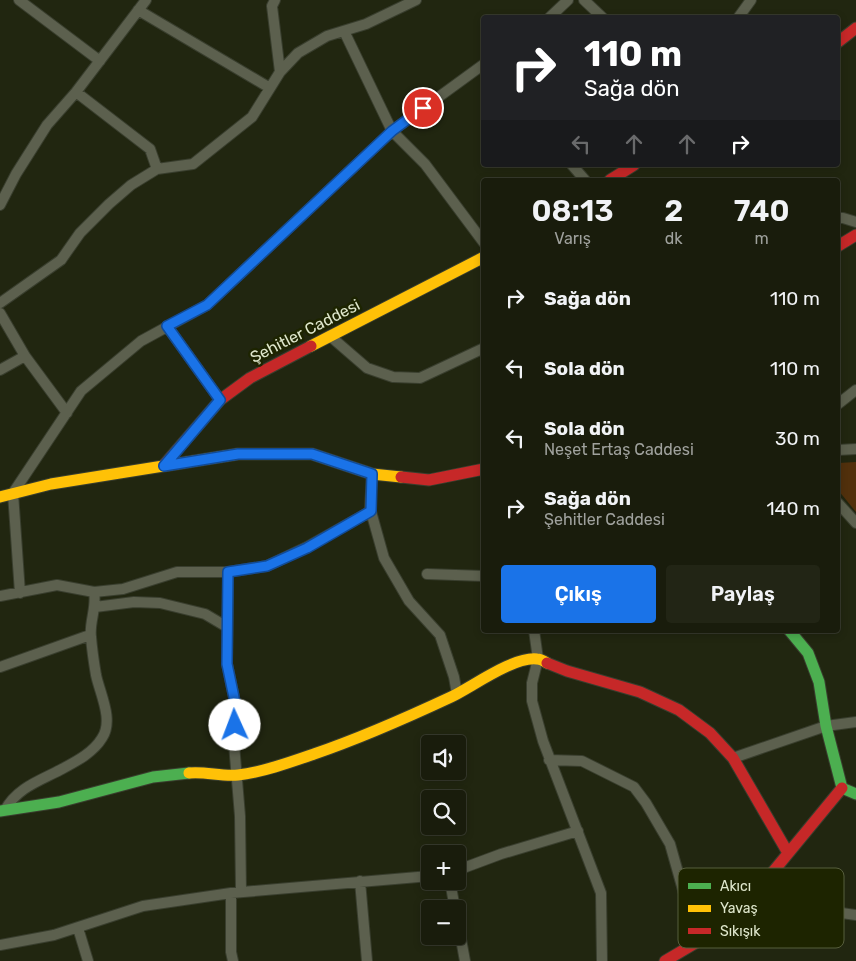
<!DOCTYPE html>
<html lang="tr">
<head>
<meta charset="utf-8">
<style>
	:root { --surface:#191c0c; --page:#222515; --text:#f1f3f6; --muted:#9fa19d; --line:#373a2d; --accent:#1a73e8 }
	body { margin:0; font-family:Rubik,sans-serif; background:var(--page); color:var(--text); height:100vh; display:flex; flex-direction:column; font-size:19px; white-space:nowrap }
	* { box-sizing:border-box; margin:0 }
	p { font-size:16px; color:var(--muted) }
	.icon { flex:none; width:28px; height:28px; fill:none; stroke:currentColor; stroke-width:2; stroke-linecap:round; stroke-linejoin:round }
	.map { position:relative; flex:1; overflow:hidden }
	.details { position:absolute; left:481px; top:178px; width:359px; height:455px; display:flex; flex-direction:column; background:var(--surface); border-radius:5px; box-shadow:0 2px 8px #0003,0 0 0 1px var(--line) }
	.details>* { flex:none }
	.top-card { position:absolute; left:481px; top:15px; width:359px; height:152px; border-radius:5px; box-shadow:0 2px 8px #0003,0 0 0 1px var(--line); background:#202124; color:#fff; overflow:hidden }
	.buttons { position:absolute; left:421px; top:735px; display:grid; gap:10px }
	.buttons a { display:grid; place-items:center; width:45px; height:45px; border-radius:5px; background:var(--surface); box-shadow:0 2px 8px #0003,0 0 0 1px var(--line); font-size:25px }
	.pin { position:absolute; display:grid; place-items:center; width:42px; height:42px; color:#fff; margin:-21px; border:2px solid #fff; border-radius:50%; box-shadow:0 1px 5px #0007 }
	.me { position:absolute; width:55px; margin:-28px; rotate:358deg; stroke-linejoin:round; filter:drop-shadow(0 0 4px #0008) }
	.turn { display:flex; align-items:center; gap:18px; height:105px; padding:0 20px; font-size:22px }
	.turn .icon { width:65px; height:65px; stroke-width:2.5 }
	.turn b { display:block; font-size:35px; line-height:42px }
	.lanes { display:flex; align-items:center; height:48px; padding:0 20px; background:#0003; justify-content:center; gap:25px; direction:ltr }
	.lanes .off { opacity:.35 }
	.eta { display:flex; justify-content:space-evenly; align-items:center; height:85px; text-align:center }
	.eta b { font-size:30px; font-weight:600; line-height:35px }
	.cta { display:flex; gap:10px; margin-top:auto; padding:10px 20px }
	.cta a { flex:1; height:58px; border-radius:5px; background:var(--accent); color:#fff; font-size:20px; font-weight:600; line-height:58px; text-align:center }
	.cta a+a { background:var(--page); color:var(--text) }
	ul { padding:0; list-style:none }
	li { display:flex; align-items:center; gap:15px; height:70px; padding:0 20px }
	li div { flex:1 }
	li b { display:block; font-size:19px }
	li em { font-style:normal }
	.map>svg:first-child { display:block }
	.green { fill:#51300c }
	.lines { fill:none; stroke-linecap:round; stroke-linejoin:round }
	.street-casing { stroke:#393e2e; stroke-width:12 }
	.fast-casing { stroke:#393e2e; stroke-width:13 }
	.slow-casing { stroke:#393e2e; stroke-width:13 }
	.jam-casing { stroke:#393e2e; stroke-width:13 }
	.street { stroke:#5c604e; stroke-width:10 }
	.fast { stroke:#4caf50; stroke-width:11 }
	.slow { stroke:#ffc107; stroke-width:11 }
	.jam { stroke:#c62828; stroke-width:11 }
	.route-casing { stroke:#114b97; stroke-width:12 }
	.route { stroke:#1a73e8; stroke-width:9 }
	.labels { text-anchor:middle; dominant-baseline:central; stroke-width:5; stroke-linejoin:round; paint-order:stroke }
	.street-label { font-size:16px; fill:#dfe7cc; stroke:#1d2400 }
	.key { fill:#1d2400; stroke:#575e3d; stroke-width:1 }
	.key-label { font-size:14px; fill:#dfe7cc }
</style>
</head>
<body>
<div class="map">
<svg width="856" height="961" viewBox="0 0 856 961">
	<rect width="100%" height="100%" fill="#212610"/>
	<path class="green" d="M 856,462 L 856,512 L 838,490 L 838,463 Z"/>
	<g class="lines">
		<g class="street-casing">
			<path id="street" d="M 19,0 L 100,61
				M 275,0 L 272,6 L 280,72
				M 584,0 L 603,18
				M 138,10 L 270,88
				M 549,18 L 568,0
				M 738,18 L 751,0
				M 344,31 L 392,131 L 425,164 L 484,243
				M 76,92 L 150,149 L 157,169
				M 572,165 L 585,180
				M 0,205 L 16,174 L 47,125 L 76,92 L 146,0
				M 838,218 L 843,218 L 856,222
				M 0,303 L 61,260 L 80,233 L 109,204 L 131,185 L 157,169 L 193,164 L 252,117 L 280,72 L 298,53 L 327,36 L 366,24 L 416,0
				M 0,313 L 25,356 L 67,413
				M 167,326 L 220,400
				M 330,336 L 367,368 L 393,377 L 420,378 L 484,348
				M 0,370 L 25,356
				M 838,404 L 856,390
				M 838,450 L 856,449
				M 372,474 L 370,508 L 384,558 L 409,601 L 440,635 L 454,677 L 457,694
				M 838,503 L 856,523
				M 228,572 L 227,664 L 236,707 L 234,744 L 240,816 L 241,892
				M 427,574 L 484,576
				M 20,593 L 13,493 L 81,391 L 141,341 L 207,305 L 392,131 L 484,64
				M 0,596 L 57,585 L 94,592 L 123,589 L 177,572 L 228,572 L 267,566 L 307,547 L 371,511
				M 95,607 L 134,602 L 160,603 L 205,614 L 227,627
				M 534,630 L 538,659 L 532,683 L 532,701 L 543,741 L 601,893 L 602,961
				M 0,667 L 90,635
				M 733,758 L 826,726 L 856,722
				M 549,760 L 582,761 L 634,787 L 646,803 L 670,844 L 685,897 L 704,938
				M 5,810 C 17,788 39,781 60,770 C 75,762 93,753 102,738 C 114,720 100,694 96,675 C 94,663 92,650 91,637 C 89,622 97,608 94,592
				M 458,870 L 501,854 L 578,831
				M 360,881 L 367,961
				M 450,881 L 455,909
				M 231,893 L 231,952 L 233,961
				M 747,903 L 785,905 L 856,915
				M 458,923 L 465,961
				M 78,928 L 88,961
				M 0,945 L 54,935 L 143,906 L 231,893 L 430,876"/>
		</g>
		<g class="fast-casing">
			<path id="fast" d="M 789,630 L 808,653 L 819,682 L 826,726 L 842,788 L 856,794
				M 0,811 L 59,802 L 153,777 L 189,773"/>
		</g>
		<g class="slow-casing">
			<path id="slow" d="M 311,346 L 484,257
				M 0,497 L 51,484 L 238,454 L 312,454 L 372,474 L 401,477
				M 189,773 C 205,771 222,777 238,775 C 263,772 291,762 314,754 C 361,738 406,718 451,697 C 472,687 514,656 537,659 C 540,659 544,661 547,663"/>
		</g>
		<g class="jam-casing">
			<path id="jam" d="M 838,42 L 856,28
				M 610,180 L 634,165
				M 838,246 L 856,235
				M 164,465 L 220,400 L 250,378 L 311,346
				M 401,477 L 429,480 L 484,469
				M 547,663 L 567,671 L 640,692 L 679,710 L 710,733 L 733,758 L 788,853
				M 665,961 L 714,932 L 739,913 L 842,788"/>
		</g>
		<use href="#street" class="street"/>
		<use href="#fast" class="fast"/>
		<use href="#slow" class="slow"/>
		<use href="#jam" class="jam"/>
	</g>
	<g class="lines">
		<g class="route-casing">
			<path id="route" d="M 235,725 L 236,707 L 227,664 L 228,572 L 267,566 L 307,548 L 371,511 L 372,474 L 312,454 L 238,454 L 164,466 L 220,400 L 167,326 L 207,305 L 392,131 L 423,108"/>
		</g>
		<use href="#route" class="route"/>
	</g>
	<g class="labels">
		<g class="street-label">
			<text transform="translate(305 331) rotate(-27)">Şehitler Caddesi</text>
		</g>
	</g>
	<rect x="678" y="868" width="166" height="80" rx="8" class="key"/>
	<rect x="688" y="883" width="23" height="6" fill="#4caf50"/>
	<rect x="688" y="905" width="23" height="7" fill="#ffc107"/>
	<rect x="688" y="928" width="23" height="6" fill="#c62828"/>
	<g class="key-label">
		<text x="720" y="891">Akıcı</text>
		<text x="720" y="913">Yavaş</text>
		<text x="720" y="936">Sıkışık</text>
	</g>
</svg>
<div class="buttons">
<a><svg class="icon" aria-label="sound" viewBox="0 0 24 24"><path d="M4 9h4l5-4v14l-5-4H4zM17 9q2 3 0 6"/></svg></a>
<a><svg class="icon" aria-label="search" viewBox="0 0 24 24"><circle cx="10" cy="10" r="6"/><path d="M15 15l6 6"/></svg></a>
<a>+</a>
<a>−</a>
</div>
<div class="pin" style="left:423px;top:108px;background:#d93025"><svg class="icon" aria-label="arrive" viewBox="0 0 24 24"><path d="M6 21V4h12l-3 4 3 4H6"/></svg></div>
<svg class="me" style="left:235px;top:725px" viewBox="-20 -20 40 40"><circle r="19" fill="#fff"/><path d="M0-13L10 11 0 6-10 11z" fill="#1a73e8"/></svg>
<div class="top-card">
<div class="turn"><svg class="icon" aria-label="right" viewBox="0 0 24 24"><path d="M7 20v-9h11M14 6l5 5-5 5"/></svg><div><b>110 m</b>Sağa dön</div></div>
<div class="lanes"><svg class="icon off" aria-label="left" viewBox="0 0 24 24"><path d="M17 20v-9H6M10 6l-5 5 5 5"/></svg><svg class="icon off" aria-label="ahead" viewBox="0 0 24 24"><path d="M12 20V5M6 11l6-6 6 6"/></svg><svg class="icon off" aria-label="ahead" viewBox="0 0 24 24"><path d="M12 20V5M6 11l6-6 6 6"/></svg><svg class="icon" aria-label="right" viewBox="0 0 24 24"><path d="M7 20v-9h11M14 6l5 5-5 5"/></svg></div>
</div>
<section class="details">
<div class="eta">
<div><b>08:13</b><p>Varış</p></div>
<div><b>2</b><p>dk</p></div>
<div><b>740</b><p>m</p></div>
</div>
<ul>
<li><svg class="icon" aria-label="right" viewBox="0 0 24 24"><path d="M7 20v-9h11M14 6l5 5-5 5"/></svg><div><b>Sağa dön</b></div><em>110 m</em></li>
<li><svg class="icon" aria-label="left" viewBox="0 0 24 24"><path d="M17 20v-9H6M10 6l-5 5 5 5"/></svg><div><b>Sola dön</b></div><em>110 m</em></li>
<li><svg class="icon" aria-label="left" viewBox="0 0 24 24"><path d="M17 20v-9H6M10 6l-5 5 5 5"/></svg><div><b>Sola dön</b><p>Neşet Ertaş Caddesi</p></div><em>30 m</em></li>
<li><svg class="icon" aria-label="right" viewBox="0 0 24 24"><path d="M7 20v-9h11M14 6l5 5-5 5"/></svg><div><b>Sağa dön</b><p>Şehitler Caddesi</p></div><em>140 m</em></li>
</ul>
<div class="cta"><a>Çıkış</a><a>Paylaş</a></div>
</section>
</div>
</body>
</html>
